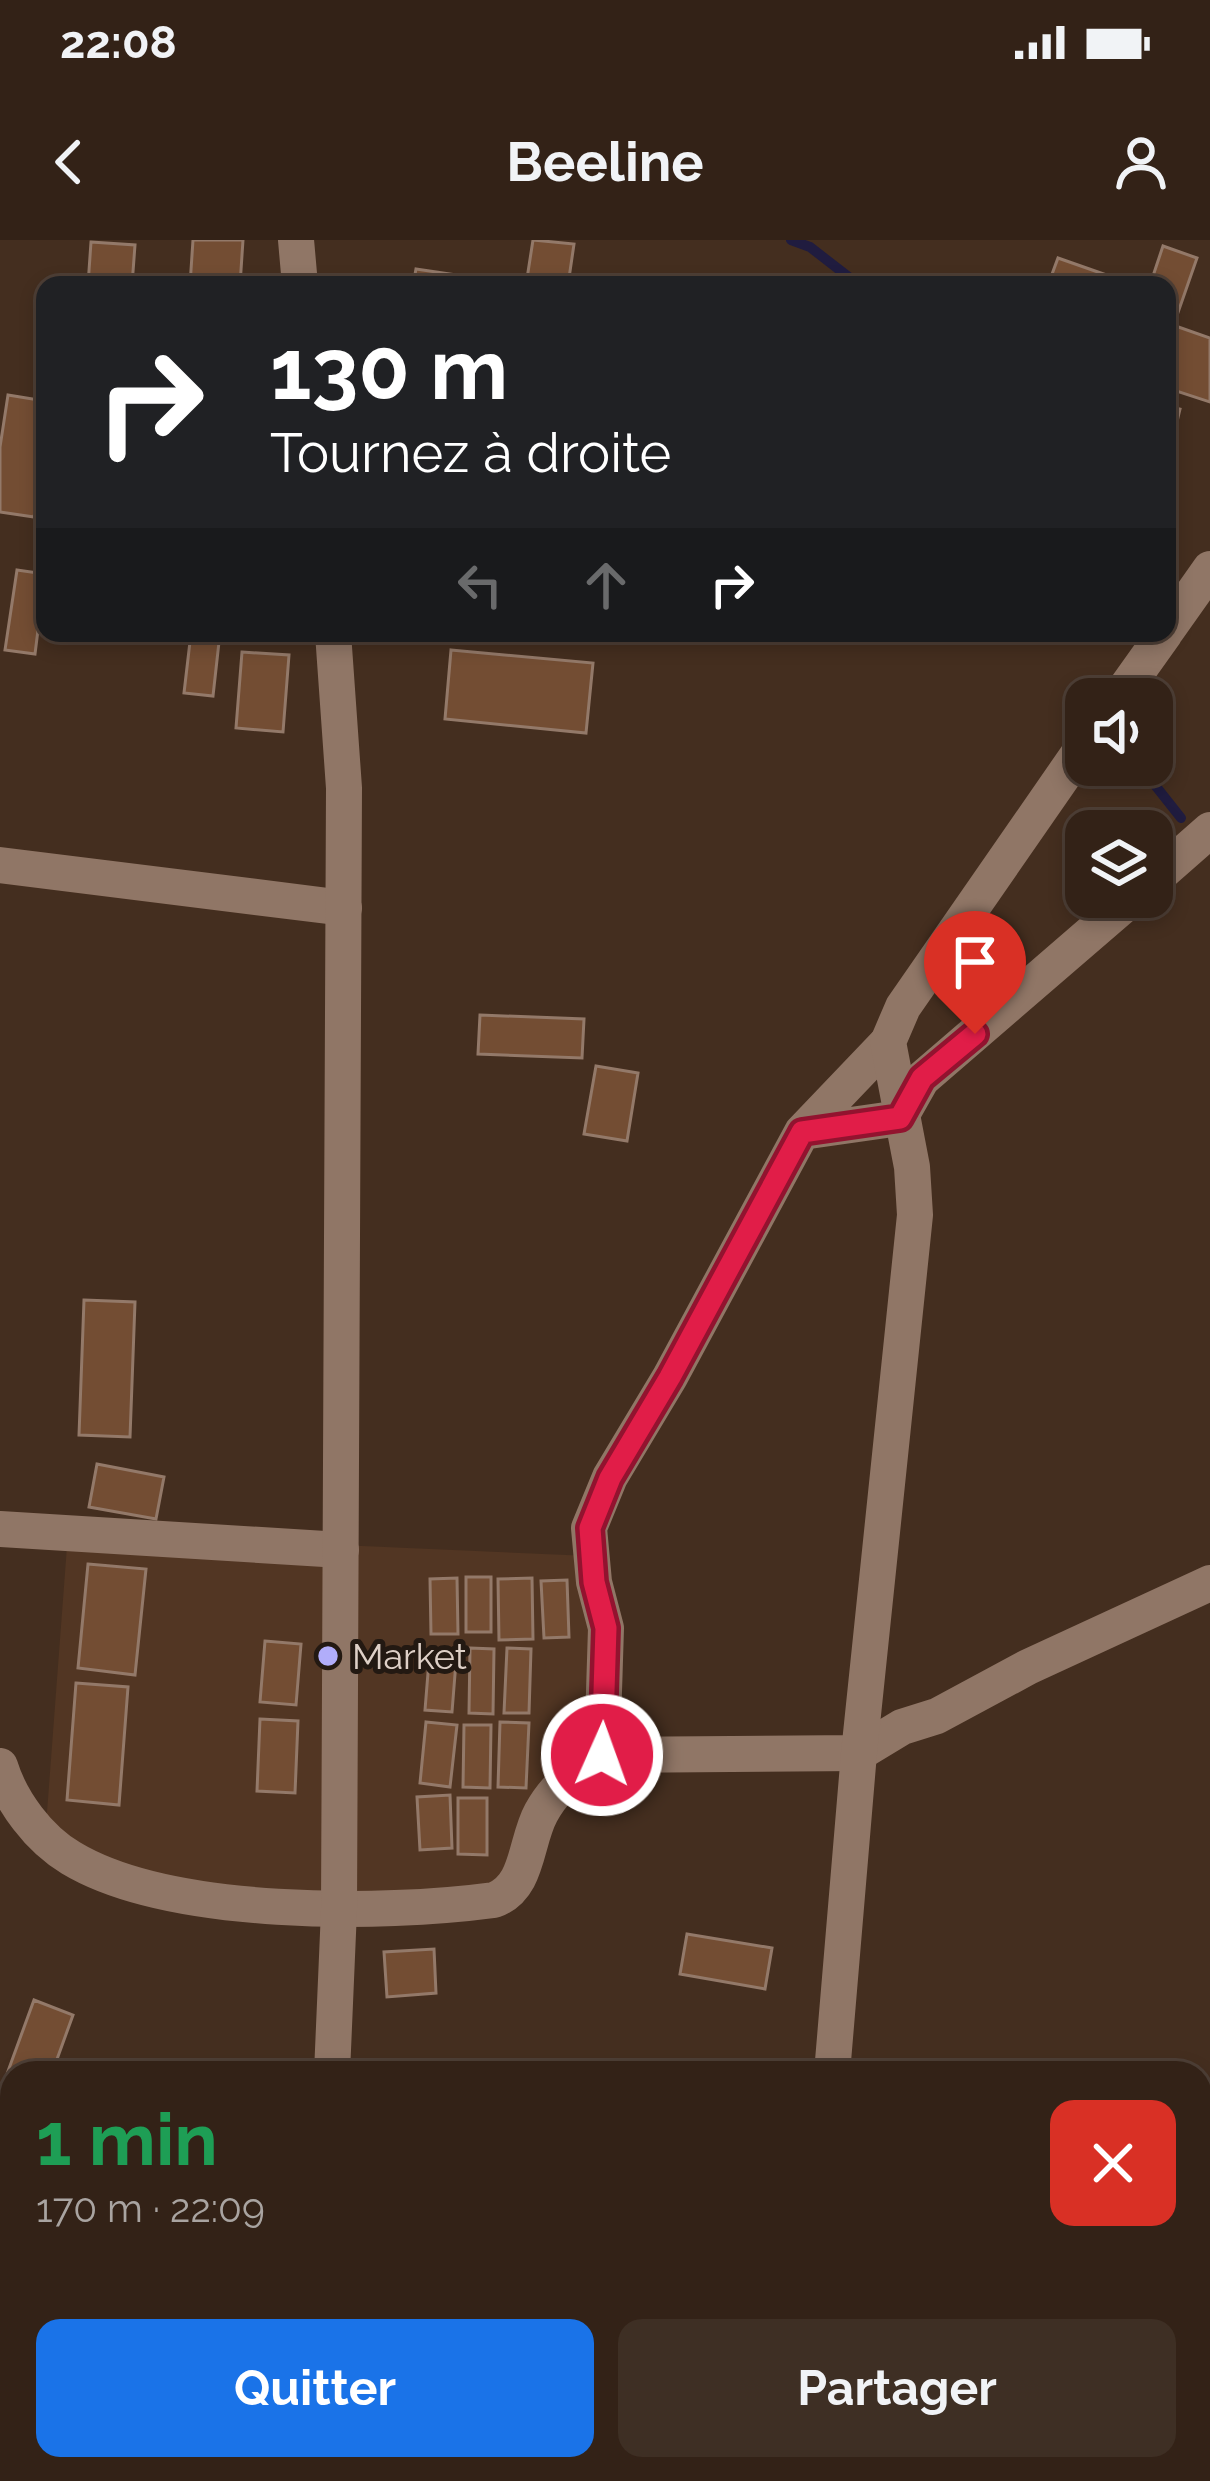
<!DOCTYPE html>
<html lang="fr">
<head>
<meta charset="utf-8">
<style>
	:root { --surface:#332217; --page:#3e2f24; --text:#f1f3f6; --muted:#a9a4a1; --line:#4e3f36; --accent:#1a73e8 }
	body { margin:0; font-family:Raleway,sans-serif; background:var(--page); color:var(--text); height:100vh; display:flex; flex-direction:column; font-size:45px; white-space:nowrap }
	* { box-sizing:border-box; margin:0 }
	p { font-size:39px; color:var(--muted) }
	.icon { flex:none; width:66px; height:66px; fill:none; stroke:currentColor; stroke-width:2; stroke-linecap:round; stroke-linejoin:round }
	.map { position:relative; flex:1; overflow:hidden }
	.side { position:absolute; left:0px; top:1821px; width:1212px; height:420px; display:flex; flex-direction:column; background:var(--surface); border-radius:36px 36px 0 0; box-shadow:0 6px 18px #0003,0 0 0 3px var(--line) }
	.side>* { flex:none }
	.hud { position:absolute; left:36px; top:36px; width:1140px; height:366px; border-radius:24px; box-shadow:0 6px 18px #0003,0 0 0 3px var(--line); background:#202124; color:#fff; overflow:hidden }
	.buttons { position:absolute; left:1065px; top:438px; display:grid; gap:24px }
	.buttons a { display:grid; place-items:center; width:108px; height:108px; border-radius:24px; background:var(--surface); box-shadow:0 6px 18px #0003,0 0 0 3px var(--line); font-size:60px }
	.pin { position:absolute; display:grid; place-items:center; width:102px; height:102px; color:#fff; margin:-123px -51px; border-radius:50% 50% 50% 0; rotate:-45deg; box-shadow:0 0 12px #0007 }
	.pin .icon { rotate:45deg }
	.me { position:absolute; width:132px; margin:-66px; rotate:2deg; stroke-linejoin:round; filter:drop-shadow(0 0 9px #0008) }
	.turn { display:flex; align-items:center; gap:42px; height:252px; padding:0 36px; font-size:54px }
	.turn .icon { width:156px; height:156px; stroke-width:2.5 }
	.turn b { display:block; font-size:84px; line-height:102px }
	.lanes { display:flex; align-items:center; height:114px; padding:0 36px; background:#0003; justify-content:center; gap:60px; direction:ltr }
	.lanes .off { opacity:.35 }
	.round { display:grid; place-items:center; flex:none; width:126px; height:126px; border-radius:24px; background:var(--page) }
	.overview { display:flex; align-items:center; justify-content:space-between; height:204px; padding:0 36px }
	h1 { font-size:72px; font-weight:700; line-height:90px; color:#1e9e55 }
	.action { display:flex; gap:24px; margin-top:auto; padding:24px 36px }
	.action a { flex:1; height:138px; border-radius:24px; background:var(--accent); color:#fff; font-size:48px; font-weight:700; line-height:138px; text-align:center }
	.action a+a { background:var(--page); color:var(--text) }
	.status { display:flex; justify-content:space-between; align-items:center; height:84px; padding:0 60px; background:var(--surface); direction:ltr }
	.status svg { height:33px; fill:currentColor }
	header { display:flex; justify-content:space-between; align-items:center; height:156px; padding:0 36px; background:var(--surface); font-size:54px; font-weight:700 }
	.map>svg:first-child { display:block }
	.built { fill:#523623 }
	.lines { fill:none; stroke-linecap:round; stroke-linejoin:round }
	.stream { stroke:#201c3f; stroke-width:10 }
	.building { fill:#734d33; stroke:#937969; stroke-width:3 }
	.minor { stroke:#907666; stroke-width:36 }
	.tertiary { stroke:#907666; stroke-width:36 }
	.secondary { stroke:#8c7880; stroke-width:36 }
	.route-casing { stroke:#92132f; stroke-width:30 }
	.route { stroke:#e11d48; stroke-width:21 }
	.poi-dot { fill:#b1adfa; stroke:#231912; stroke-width:4.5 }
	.labels { text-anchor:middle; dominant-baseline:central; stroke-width:10; stroke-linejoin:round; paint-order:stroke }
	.poi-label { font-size:36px; fill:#ded0c7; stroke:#231912; text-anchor:start }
</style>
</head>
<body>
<div class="status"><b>22:08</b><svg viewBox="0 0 49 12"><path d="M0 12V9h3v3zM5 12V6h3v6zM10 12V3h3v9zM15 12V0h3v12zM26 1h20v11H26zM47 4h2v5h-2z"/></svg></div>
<header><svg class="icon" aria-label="back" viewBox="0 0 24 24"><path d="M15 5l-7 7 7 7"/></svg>Beeline<svg class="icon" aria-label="person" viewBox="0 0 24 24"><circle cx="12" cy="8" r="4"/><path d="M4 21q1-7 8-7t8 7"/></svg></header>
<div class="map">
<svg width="1210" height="2241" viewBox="0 0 1210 2241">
	<rect width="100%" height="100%" fill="#442e1f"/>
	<path class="built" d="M 68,1293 L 590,1316 L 602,1515 L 578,1529 L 506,1656 L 191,1658 L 45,1599 Z"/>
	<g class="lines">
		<path class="stream" d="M 791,0 L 810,7 L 859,45
			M 1075,393 L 1079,400
			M 1139,525 L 1181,578"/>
	</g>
	<path class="building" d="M 193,0 L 243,0 L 240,45 L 190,45 Z
		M 533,0 L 574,4 L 568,45 L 526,45 Z
		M 91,2 L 135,5 L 132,45 L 88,45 Z
		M 1163,6 L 1197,18 L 1174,84 L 1167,81 L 1167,45 L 1150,45 Z
		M 1058,18 L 1135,45 L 1048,45 Z
		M 416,29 L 470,37 L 468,45 L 413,45 Z
		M 1167,83 L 1210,98 L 1210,162 L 1167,148 Z
		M 8,155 L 45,161 L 45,208 L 34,277 L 0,272 L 0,207 Z
		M 1167,166 L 1180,169 L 1168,219 L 1167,219 Z
		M 17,330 L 45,334 L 35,414 L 5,410 Z
		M 191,393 L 220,393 L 213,456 L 184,453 Z
		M 451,410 L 593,423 L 586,493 L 445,479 Z
		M 242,412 L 289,415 L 283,492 L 236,488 Z
		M 480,775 L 584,779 L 582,818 L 478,814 Z
		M 596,826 L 638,833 L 627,901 L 584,894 Z
		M 84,1060 L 135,1062 L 130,1197 L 79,1195 Z
		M 97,1224 L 164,1237 L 156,1279 L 89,1267 Z
		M 88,1324 L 146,1329 L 135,1435 L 78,1428 Z
		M 466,1337 L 491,1337 L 491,1392 L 466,1392 Z
		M 457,1338 L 458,1394 L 431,1394 L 430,1339 Z
		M 532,1338 L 533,1399 L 499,1400 L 498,1339 Z
		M 567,1340 L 569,1397 L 544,1398 L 541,1341 Z
		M 265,1401 L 301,1404 L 296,1465 L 260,1462 Z
		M 430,1408 L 457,1409 L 452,1472 L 425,1470 Z
		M 470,1408 L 494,1409 L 493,1474 L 469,1473 Z
		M 507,1408 L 531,1409 L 529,1473 L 504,1473 Z
		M 76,1443 L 128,1447 L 119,1565 L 67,1560 Z
		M 260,1479 L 298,1481 L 295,1553 L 257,1551 Z
		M 426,1482 L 457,1485 L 450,1547 L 420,1543 Z
		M 500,1482 L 529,1483 L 526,1548 L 498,1547 Z
		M 464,1485 L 491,1485 L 490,1548 L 463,1547 Z
		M 450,1555 L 452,1608 L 420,1610 L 417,1557 Z
		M 458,1558 L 487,1558 L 487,1615 L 458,1614 Z
		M 687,1694 L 772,1708 L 765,1749 L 680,1734 Z
		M 434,1709 L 436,1753 L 387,1757 L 384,1712 Z
		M 34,1760 L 73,1775 L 52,1833 L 12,1833 L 12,1881 L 0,1877 L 0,1853 Z
		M 574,1823 L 575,1833 L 529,1833 L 529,1825 Z
		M 1200,2148 L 1210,2152 L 1210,2196 L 1200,2192 Z
		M 1200,2207 L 1210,2213 L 1210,2241 L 1193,2241 L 1170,2229 L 1200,2229 Z
		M 164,2229 L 204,2229 L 201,2241 L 161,2241 Z"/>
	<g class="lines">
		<path class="minor" d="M 0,625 L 344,668
			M 1152,641 L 1210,590
			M 802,892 L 900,878 L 922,839 L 1133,657
			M 0,1289 L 341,1310
			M 602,1515 L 606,1388 L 594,1342 L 589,1288 L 610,1237 L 670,1137 L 802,892 L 888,802
			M 0,1526 C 11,1562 39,1599 71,1618 C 169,1677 383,1675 494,1660 C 529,1647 525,1602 541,1573 C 555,1547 577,1529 602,1515 L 859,1513 L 902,1487 L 937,1476 L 1028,1427 L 1210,1343"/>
		<path class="tertiary" d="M 296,0 L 300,45
			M 1167,390 L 1210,329
			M 1118,459 L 1165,393
			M 332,1833 L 339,1670 L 344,548 L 333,393
			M 832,1833 L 859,1513 L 915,975 L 912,927 L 888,802 L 903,767 L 1086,503"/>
		<path class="secondary" d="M 751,2229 L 769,2241
			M 312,2241 L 312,2229"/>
	</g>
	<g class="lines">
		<g class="route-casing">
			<path id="route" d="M 602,1515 L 606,1388 L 594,1342 L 590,1288 L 610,1238 L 670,1137 L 802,892 L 900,878 L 922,838 L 975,794"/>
		</g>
		<use href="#route" class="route"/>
	</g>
	<circle class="poi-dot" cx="328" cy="1416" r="12"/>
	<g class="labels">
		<g class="poi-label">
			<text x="352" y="1416">Market</text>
		</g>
	</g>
</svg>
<div class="buttons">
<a><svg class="icon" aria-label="sound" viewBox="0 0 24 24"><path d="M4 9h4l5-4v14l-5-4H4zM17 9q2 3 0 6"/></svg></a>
<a><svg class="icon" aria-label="layers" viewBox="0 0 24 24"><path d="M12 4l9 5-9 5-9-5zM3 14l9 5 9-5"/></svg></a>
</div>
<div class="pin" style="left:975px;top:794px;background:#d93025"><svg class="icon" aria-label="arrive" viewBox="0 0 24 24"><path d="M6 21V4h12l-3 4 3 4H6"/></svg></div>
<svg class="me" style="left:602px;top:1515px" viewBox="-20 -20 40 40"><circle r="17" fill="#e11d48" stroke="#fff" stroke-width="3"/><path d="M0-11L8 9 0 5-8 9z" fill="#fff"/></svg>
<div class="hud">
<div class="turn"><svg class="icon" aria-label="right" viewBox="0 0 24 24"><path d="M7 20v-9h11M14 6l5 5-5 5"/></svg><div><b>130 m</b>Tournez à droite</div></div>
<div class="lanes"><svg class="icon off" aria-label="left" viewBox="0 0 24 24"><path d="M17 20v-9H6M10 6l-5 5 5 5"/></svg><svg class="icon off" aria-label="ahead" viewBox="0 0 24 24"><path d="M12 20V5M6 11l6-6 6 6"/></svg><svg class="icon" aria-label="right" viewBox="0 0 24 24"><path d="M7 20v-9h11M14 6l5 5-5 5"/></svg></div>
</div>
<section class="side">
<div class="overview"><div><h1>1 min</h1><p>170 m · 22:09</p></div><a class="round" style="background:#d93025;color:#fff"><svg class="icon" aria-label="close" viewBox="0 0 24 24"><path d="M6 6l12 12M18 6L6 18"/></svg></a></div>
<div class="action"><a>Quitter</a><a>Partager</a></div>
</section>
</div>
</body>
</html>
